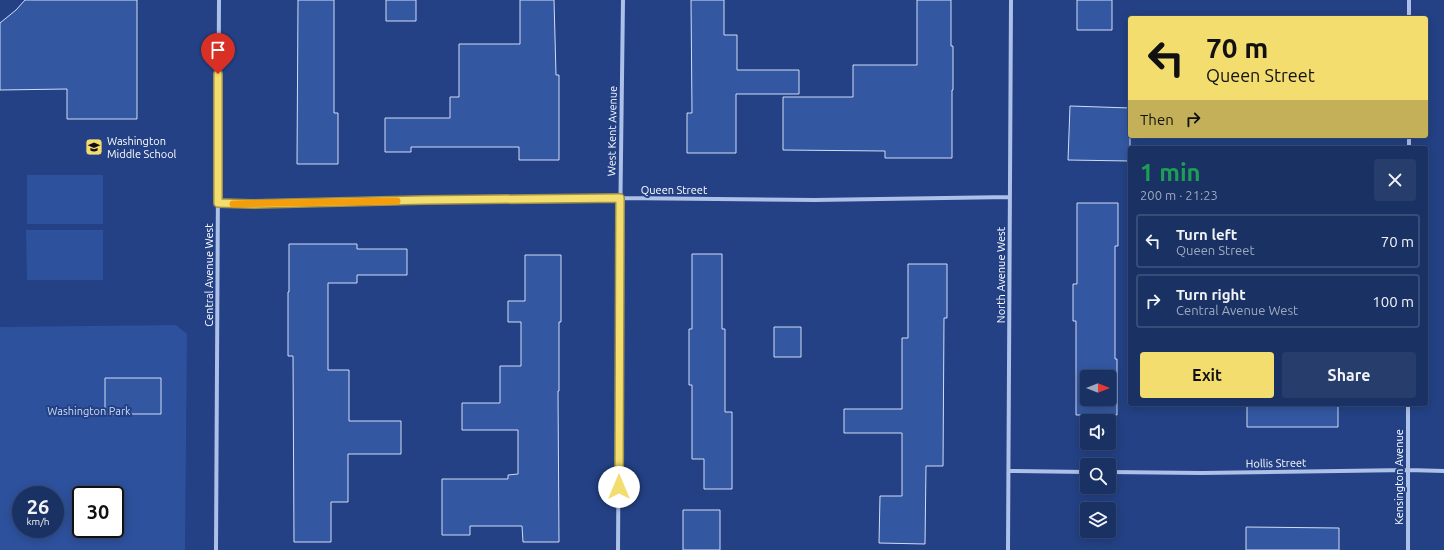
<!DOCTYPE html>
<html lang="en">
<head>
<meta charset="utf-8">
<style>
	:root { --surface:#1a3163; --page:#273d6c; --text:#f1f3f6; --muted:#9fa9be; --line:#384c78; --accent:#f4dd6f }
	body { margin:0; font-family:Ubuntu,sans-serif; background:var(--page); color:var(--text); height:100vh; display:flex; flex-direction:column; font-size:15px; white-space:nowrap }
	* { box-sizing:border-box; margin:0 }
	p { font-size:13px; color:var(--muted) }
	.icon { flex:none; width:22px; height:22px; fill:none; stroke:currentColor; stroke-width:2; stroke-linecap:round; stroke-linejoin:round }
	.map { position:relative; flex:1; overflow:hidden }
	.details { position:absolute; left:1128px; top:146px; width:300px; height:260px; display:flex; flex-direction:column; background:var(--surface); border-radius:4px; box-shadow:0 2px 10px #0003,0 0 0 1px var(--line) }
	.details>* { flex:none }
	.top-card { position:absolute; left:1128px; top:16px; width:300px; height:122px; border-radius:4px; box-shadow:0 2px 10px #0003,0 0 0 1px var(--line); background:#f4dd6f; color:#111; overflow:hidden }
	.needle { width:26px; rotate:90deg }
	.controls { position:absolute; left:1080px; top:370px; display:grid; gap:8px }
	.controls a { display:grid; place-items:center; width:36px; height:36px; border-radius:4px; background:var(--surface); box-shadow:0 2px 10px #0003,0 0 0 1px var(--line); font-size:20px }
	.speed { position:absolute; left:12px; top:486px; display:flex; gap:8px; font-size:20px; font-weight:700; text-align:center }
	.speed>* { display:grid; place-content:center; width:52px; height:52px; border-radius:50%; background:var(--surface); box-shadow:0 2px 10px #0003,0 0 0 1px var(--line); line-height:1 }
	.speed small { font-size:10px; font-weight:400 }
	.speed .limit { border:2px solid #111; border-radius:6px; background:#fff; color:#111 }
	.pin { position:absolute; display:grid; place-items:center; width:34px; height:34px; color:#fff; margin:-41px -17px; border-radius:50% 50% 50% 0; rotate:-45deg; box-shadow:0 0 4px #0007 }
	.pin .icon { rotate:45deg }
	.me { position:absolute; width:44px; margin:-22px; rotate:0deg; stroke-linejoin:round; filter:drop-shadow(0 0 3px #0008) }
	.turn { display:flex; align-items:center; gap:14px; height:84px; padding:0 12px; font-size:18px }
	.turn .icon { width:52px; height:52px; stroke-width:2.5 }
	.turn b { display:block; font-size:28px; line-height:34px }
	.then { display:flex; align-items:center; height:38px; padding:0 12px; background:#0003; gap:8px; font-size:15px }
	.round { display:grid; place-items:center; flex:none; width:42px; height:42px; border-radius:4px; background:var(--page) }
	.head { display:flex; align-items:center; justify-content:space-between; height:68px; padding:0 12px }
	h1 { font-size:24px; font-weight:600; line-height:30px; color:#1e9e55 }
	.primary-button { display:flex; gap:8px; margin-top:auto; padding:8px 12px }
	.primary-button a { flex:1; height:46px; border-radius:4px; background:var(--accent); color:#111; font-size:16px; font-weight:600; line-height:46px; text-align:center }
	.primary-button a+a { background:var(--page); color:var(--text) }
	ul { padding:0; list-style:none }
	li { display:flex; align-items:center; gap:12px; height:54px; margin:0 8px 6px; padding:0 4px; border:2px solid var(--line); border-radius:4px }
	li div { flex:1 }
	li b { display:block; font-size:15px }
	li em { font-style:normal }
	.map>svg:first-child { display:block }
	.green { fill:#2d519c; fill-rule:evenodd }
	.building { fill:#3357a1; stroke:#d0dcf6; fill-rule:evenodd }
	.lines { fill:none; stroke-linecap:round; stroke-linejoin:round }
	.minor { stroke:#acc0e8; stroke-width:4 }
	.route-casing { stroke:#9f9048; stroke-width:10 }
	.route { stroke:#f4dd6f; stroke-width:7 }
	.slow { stroke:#f59e0b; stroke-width:7 }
	.labels { text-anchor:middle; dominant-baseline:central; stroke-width:4; stroke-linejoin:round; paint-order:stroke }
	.street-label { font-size:11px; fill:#fff; stroke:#234184 }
	.poi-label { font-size:11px; fill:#fff; stroke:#234184; text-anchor:start }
	.park-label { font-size:11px; fill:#d0dcf6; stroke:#234184 }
</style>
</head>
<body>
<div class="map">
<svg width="1444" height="550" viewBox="0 0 1444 550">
	<rect width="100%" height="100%" fill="#234184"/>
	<path class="green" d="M 27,175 L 103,175 L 103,224 L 27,224 Z
		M 26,230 L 103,230 L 103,280 L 27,280 Z
		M 176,325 L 187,334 L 185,550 L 0,550 L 0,327 ZM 21,495 L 55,495 L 55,529 L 21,529 ZM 81,495 L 115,495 L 115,529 L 81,529 Z"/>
	<path class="building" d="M 25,0 L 137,0 L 137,119 L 67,119 L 67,89 L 0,90 L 0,23 L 16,10 Z
		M 298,0 L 334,0 L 334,113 L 338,113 L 338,164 L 297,164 Z
		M 386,0 L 416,0 L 416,21 L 386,21 Z
		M 520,0 L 554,0 L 556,75 L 559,75 L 559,160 L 519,160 L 519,147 L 411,147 L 411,152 L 385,152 L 385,118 L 450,118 L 450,97 L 459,97 L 459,44 L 520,44 Z
		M 691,0 L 724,0 L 724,35 L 737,35 L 737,70 L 799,70 L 799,94 L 736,94 L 736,153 L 687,153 L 687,113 L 692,113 Z
		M 917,0 L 951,0 L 951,46 L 953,46 L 953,90 L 952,90 L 952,158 L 885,158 L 885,151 L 783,150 L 783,97 L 853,97 L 853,65 L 917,65 Z
		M 1077,0 L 1112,0 L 1112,30 L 1077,30 Z
		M 1070,106 L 1130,108 L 1130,161 L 1068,160 Z
		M 1077,203 L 1118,203 L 1118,246 L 1115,246 L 1115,359 L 1117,359 L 1117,415 L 1076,415 L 1076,321 L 1073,321 L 1073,284 L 1077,284 ZM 1087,377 L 1109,377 L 1109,399 L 1087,399 Z
		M 289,244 L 357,244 L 357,249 L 407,249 L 407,275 L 357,275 L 357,283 L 328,283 L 328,370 L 349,370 L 349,421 L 401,421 L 401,454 L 348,454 L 348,502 L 331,502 L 331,542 L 294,542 L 293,356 L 288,356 L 288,292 L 289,292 Z
		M 692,254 L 722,254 L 722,329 L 725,329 L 725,412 L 732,412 L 732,489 L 704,489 L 704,459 L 692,459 L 692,385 L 689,385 L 689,329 L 692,329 Z
		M 525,255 L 561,255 L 561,322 L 559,322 L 559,391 L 558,391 L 559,542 L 523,542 L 522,526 L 470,526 L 470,535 L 442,535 L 442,479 L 508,479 L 508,475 L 518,474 L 518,430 L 462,430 L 462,403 L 500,403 L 500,366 L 521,366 L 521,322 L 508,322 L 508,301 L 525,301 Z
		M 908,264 L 947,264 L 947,318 L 944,318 L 943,466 L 926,466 L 925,544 L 879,543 L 880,496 L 902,496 L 902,433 L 844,433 L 844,409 L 902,409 L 902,338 L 908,338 Z
		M 774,327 L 801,327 L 801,357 L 774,357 Z
		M 105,378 L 161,378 L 161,414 L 105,414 Z
		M 1247,404 L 1338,404 L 1338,427 L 1247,427 Z
		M 683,510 L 720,510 L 720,550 L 683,550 Z
		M 1246,527 L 1339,528 L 1339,550 L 1246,550 Z"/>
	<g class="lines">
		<path class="minor" d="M 1409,18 L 1409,0
			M 1409,148 L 1409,136
			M 218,203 L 252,204 L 424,200 L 620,198 L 815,200 L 1010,197
			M 1009,471 L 1087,472
			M 1109,472 L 1202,473 L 1408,470 L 1444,471
			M 216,550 L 219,0
			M 618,550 L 620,234 L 623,0
			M 1008,550 L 1011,0
			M 1408,550 L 1408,404"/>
	</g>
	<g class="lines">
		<g class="route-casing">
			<path id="route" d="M 218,74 L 218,203 L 252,204 L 424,200 L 620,198 L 619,487"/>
		</g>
		<use href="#route" class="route"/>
		<path class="slow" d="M 233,204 L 397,201"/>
	</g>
	<defs>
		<g id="school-square" transform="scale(0.9)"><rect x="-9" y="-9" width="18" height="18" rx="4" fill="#f4dd6f" stroke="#234184"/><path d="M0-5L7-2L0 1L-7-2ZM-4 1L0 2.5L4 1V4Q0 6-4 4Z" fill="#111"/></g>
	</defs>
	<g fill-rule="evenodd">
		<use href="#school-square" x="94" y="147"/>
	</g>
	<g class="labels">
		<g class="street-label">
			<text transform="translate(612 131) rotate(-89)">West Kent Avenue</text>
			<text x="674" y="190">Queen Street</text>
			<text transform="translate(209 275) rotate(-90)">Central Avenue West</text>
			<text transform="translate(1001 275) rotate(-90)">North Avenue West</text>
			<text transform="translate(1276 463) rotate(-1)">Hollis Street</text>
			<text transform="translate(1399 477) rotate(-90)">Kensington Avenue</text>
		</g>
		<g class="poi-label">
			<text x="107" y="141">Washington<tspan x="107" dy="13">Middle School</tspan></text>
		</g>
		<g class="park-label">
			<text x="89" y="411">Washington Park</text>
		</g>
	</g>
</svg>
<div class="controls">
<a><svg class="needle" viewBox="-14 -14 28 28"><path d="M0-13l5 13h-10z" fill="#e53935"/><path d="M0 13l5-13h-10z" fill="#9fa9be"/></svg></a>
<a><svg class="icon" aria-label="sound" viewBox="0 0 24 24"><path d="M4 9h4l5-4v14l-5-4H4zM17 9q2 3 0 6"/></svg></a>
<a><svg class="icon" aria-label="search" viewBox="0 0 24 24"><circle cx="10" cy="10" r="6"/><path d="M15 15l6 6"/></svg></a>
<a><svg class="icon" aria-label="layers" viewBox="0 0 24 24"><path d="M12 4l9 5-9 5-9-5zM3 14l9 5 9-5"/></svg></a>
</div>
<div class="speed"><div>26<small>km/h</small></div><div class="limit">30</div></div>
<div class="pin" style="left:218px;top:74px;background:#d93025"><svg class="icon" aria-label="arrive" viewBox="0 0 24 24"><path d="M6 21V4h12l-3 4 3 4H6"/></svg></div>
<svg class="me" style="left:619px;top:487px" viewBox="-20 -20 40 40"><circle r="19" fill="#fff"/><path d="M0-13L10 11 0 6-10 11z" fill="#f4dd6f"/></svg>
<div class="top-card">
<div class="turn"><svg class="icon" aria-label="left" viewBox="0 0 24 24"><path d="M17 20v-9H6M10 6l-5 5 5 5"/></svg><div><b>70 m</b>Queen Street</div></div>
<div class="then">Then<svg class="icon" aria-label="right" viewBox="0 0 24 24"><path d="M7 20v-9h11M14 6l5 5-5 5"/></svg></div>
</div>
<section class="details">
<div class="head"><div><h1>1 min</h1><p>200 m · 21:23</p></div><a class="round"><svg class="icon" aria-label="close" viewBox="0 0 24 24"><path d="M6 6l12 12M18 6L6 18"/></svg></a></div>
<ul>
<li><svg class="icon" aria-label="left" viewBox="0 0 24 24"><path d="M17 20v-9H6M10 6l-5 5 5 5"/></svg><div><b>Turn left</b><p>Queen Street</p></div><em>70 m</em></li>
<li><svg class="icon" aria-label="right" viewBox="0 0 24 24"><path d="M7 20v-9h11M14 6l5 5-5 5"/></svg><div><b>Turn right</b><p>Central Avenue West</p></div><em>100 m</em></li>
</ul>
<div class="primary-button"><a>Exit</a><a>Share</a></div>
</section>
</div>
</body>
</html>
